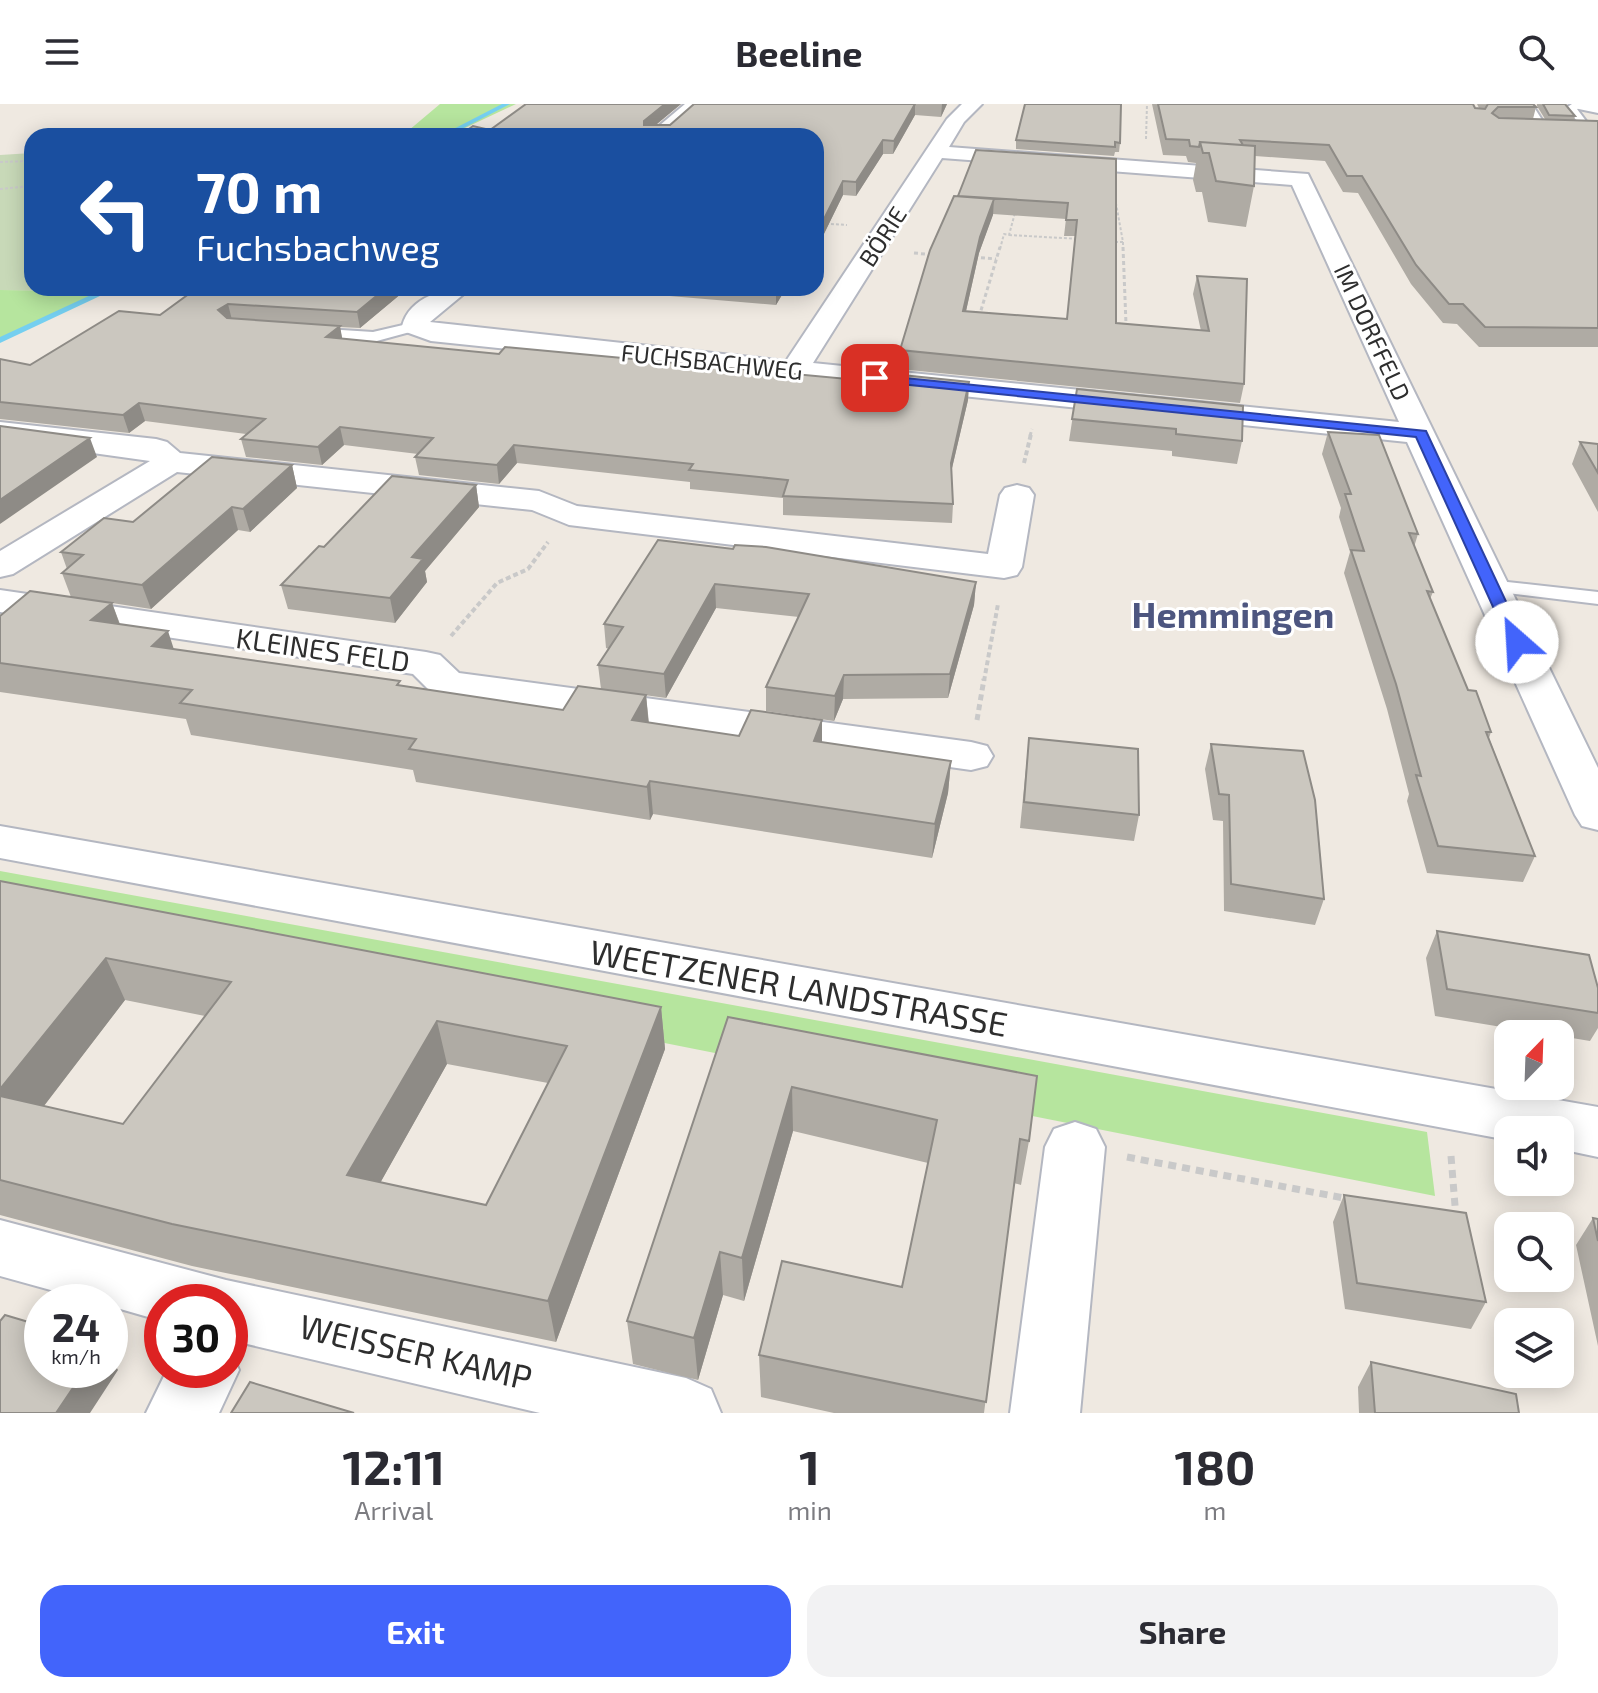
<!DOCTYPE html>
<html lang="en">
<head>
<meta charset="utf-8">
<style>
	:root { --surface:#fff; --page:#f2f2f3; --text:#2b2b33; --muted:#7c7c81; --accent:#4264fb }
	body { margin:0; font-family:"Exo 2",sans-serif; background:var(--page); color:var(--text); height:100vh; display:flex; flex-direction:column; font-size:30px; white-space:nowrap }
	* { box-sizing:border-box; margin:0 }
	p { font-size:26px; color:var(--muted) }
	.icon { flex:none; width:44px; height:44px; fill:none; stroke:currentColor; stroke-width:2; stroke-linecap:round; stroke-linejoin:round }
	.map { position:relative; height:1309px; overflow:hidden }
	.panel { display:flex; flex-direction:column; background:var(--surface); flex:1 }
	.panel>* { flex:none }
	.banner { position:absolute; left:24px; top:24px; width:800px; height:168px; border-radius:24px; box-shadow:0 4px 20px #0003; background:#1a4fa0; color:#fff; overflow:hidden }
	.needle { width:52px; rotate:23deg }
	.buttons { position:absolute; left:1494px; top:916px; display:grid; gap:16px }
	.buttons a { display:grid; place-items:center; width:80px; height:80px; border-radius:16px; background:var(--surface); box-shadow:0 4px 20px #0003; font-size:40px }
	.speed { position:absolute; left:24px; top:1180px; display:flex; gap:16px; font-size:40px; font-weight:700; text-align:center }
	.speed>* { display:grid; place-content:center; width:104px; height:104px; border-radius:50%; background:var(--surface); box-shadow:0 4px 20px #0003; line-height:1 }
	.speed small { font-size:20px; font-weight:400 }
	.speed .limit { border:12px solid #d22; background:#fff; color:#111 }
	.pin { position:absolute; display:grid; place-items:center; width:68px; height:68px; color:#fff; margin:-34px; border-radius:16px; box-shadow:0 4px 12px #0006 }
	.me { position:absolute; width:88px; margin:-44px; rotate:334deg; stroke-linejoin:round; filter:drop-shadow(0 0 6px #0008) }
	.turn { display:flex; align-items:center; gap:28px; height:168px; padding:0 40px; font-size:36px }
	.turn .icon { width:104px; height:104px; stroke-width:2.5 }
	.turn b { display:block; font-size:56px; line-height:68px }
	.eta { display:flex; justify-content:space-evenly; align-items:center; height:136px; text-align:center }
	.eta b { font-size:48px; font-weight:700; line-height:56px }
	.cta { display:flex; gap:16px; margin-top:auto; padding:16px 40px }
	.cta a { flex:1; height:92px; border-radius:24px; background:var(--accent); color:#fff; font-size:32px; font-weight:700; line-height:92px; text-align:center }
	.cta a+a { background:var(--page); color:var(--text) }
	header { display:flex; justify-content:space-between; align-items:center; height:104px; padding:0 40px; background:var(--surface); font-size:36px; font-weight:700 }
	.map>svg:first-child { display:block }
	.green { fill:#b6e59e }
	.cemetery { fill:#c8d9b8 }
	.lines { fill:none; stroke-linecap:round; stroke-linejoin:round }
	.stream { fill:#75cff0; fill-rule:evenodd }
	.service-casing { stroke:#b4b7c1; stroke-width:4 }
	.minor-casing { stroke:#b4b7c1; stroke-width:4 }
	.tertiary-casing { stroke:#b4b7c1; stroke-width:4 }
	.secondary-casing { stroke:#b4b7c1; stroke-width:4 }
	.path-far4 { stroke:#c9c9c9; stroke-width:2; stroke-dasharray:3 2; stroke-linecap:butt }
	.path-far3 { stroke:#c9c9c9; stroke-width:3; stroke-dasharray:4 3; stroke-linecap:butt }
	.path-far2 { stroke:#c9c9c9; stroke-width:4; stroke-dasharray:5 3; stroke-linecap:butt }
	.path-far1 { stroke:#c9c9c9; stroke-width:5; stroke-dasharray:6 4; stroke-linecap:butt }
	.path { stroke:#c9c9c9; stroke-width:7; stroke-dasharray:8 6; stroke-linecap:butt }
	.service { fill:#fff; fill-rule:evenodd }
	.minor { fill:#fff; fill-rule:evenodd }
	.tertiary { fill:#fff; fill-rule:evenodd }
	.secondary { fill:#fff; fill-rule:evenodd }
	.wall { fill:#afaba4; fill-rule:evenodd }
	.shaded-wall { fill:#8e8b86 }
	.building { fill:#cbc7bf; stroke:#8e8b86; stroke-width:2; fill-rule:evenodd }
	.route { fill:#4264fb; stroke:#2b41a3; stroke-width:2 }
	.labels { text-anchor:middle; dominant-baseline:central; stroke-width:6; stroke-linejoin:round; paint-order:stroke }
	.far-street-label { font-size:24px; fill:#2e2e2e; stroke:#fff }
	.street-label { font-size:28px; fill:#2e2e2e; stroke:#fff }
	.near-street-label { font-size:34px; fill:#2e2e2e; stroke:#fff }
	.district-label { font-size:36px; font-weight:bold; fill:#4d5680; stroke:#fff }
</style>
</head>
<body>
<header><svg class="icon" aria-label="menu" viewBox="0 0 24 24"><path d="M4 6h16M4 12h16M4 18h16"/></svg>Beeline<svg class="icon" aria-label="search" viewBox="0 0 24 24"><circle cx="10" cy="10" r="6"/><path d="M15 15l6 6"/></svg></header>
<div class="map">
<svg width="1598" height="1309" viewBox="0 0 1598 1309">
	<rect width="100%" height="100%" fill="#efe9e1"/>
	<path class="green" d="M 440,0 L 516,0 L 448,32 L 402,32 Z
		M 0,186 L 101,187 L 0,234 Z
		M 0,767 L 1427,1028 L 1435,1092 L 0,807 Z"/>
	<path class="cemetery" d="M 32,49 L 32,184 L 107,184 L 101,187 L 0,186 L 0,51 Z"/>
	<g class="lines">
		<path class="stream" d="M 502,0 L 510,0 L 448,32 L 440,32 Z
			M 106,184 L 117,184 L 0,239 L 0,233 Z"/>
		<g class="service-casing">
			<path id="service" d="M 1522,0 L 1532,0 L 1544,19 L 1536,19 Z
				M 1572,0 L 1587,0 L 1577,5 L 1595,29 L 1569,29 L 1569,25 L 1583,24 L 1566,4 Z
				M 416,218 L 423,222 L 421,225 L 373,238 L 310,232 L 303,228 L 310,224 L 373,228 Z
				M 1489,476 L 1598,488 L 1598,500 L 1482,486 L 1479,482 Z"/>
		</g>
		<g class="minor-casing">
			<path id="minor" d="M 685,0 L 705,0 L 669,32 L 647,32 Z
				M 962,0 L 982,0 L 964,18 L 949,43 L 1308,70 L 1598,664 L 1598,726 L 1582,722 L 1575,711 L 1407,338 L 431,237 L 406,228 L 402,222 C 410,192 445,184 471,184 L 430,218 L 786,257 L 947,15 ZM 942,54 L 1292,81 L 1399,318 L 813,259 Z
				M 0,318 L 156,335 L 167,338 L 180,349 L 539,387 L 577,402 L 988,450 L 1000,391 L 1005,384 L 1017,381 L 1029,384 L 1034,391 L 1022,463 L 1017,471 L 1004,474 L 569,421 L 532,406 L 177,368 L 13,470 L 0,473 L 0,447 L 150,357 L 0,336 Z
				M 0,486 L 426,548 L 440,551 L 459,569 L 971,638 L 987,642 L 993,652 L 987,662 L 971,666 L 447,592 L 432,589 L 413,570 L 0,508 Z
				M 1075,1018 L 1096,1025 L 1105,1043 L 1080,1309 L 1010,1309 L 1045,1043 L 1054,1025 Z
				M 0,1116 L 226,1176 L 686,1274 L 711,1285 L 721,1309 L 540,1309 L 230,1236 L 230,1198 L 162,1198 L 162,1217 L 110,1202 L 110,1198 L 94,1198 L 0,1172 Z
				M 230,1245 L 239,1266 L 219,1309 L 146,1309 L 167,1266 L 230,1266 Z"/>
		</g>
		<g class="tertiary-casing">
			<path id="tertiary" d="M 1572,0 L 1598,0 L 1598,9 L 1574,4 Z"/>
		</g>
		<g class="secondary-casing">
			<path id="secondary" d="M 0,722 L 1598,1003 L 1598,1053 L 1560,1045 L 1560,1026 L 1508,1026 L 1508,1036 L 0,754 Z"/>
		</g>
		<path class="path-far4" d="M 1146,35 L 1147,0
			M 0,58 L 32,57
			M 0,85 L 32,82
			M 816,119 L 847,121
			M 1009,131 L 1080,135
			M 1110,138 L 1123,138 L 1115,94
			M 1123,138 L 1123,145
			M 1000,145 L 1004,130 L 1009,131 L 1016,105"/>
		<path class="path-far3" d="M 1123,143 L 1126,220
			M 914,149 L 936,151
			M 974,153 L 996,155
			M 979,213 L 1000,143
			M 1030,332 L 1032,325"/>
		<path class="path-far2" d="M 1024,359 L 1031,330
			M 451,532 L 497,479 L 528,465 L 548,438
			M 984,577 L 998,500"/>
		<path class="path-far1" d="M 977,616 L 984,575"/>
		<path class="path" d="M 1451,1052 L 1456,1114
			M 1127,1053 L 1349,1095"/>
		<use href="#service" class="service"/>
		<use href="#minor" class="minor"/>
		<use href="#tertiary" class="tertiary"/>
		<use href="#secondary" class="secondary"/>
	</g>
	<path class="wall" d="M 526,0 L 681,0 L 655,21 L 670,21 L 694,0 L 947,0 L 941,13 L 915,11 L 893,50 L 883,50 L 856,92 L 843,91 L 819,140 L 816,140 L 816,32 L 490,26 Z
		M 1152,0 L 1473,0 L 1475,4 L 1479,4 L 1477,0 L 1533,0 L 1536,3 L 1533,15 L 1545,15 L 1537,2 L 1537,0 L 1565,0 L 1575,12 L 1574,16 L 1598,17 L 1598,243 L 1479,243 L 1457,220 L 1443,219 L 1411,180 L 1358,89 L 1343,88 L 1325,57 L 1255,52 L 1254,82 L 1246,123 L 1208,118 L 1202,88 L 1196,88 L 1193,76 L 1196,59 L 1188,58 L 1186,52 L 1163,51 Z
		M 1016,36 L 1120,39 L 1119,48 L 1115,48 L 1114,52 L 1016,45 Z
		M 1116,55 L 1116,219 L 1201,227 L 1193,190 L 1197,172 L 1244,280 L 1240,299 L 899,265 L 900,246 L 957,92 ZM 993,110 L 1066,115 L 1064,132 L 1075,132 L 1067,215 L 966,207 L 979,149 Z
		M 197,184 L 408,184 L 360,224 L 340,223 L 342,235 L 499,250 L 890,279 L 969,278 L 968,296 L 951,368 L 953,400 L 952,419 L 783,411 L 783,394 L 690,385 L 690,378 L 517,359 L 499,380 L 419,371 L 415,353 L 418,350 L 344,341 L 322,361 L 246,353 L 241,335 L 246,330 L 145,317 L 129,329 L 0,315 L 0,255 L 30,261 L 160,211 Z
		M 575,184 L 786,184 L 776,201 Z
		M 1077,285 L 1242,337 L 1237,360 L 1172,352 L 1172,347 L 1069,337 Z
		M 1328,328 L 1418,430 L 1414,443 L 1433,488 L 1430,495 L 1468,586 L 1491,628 L 1489,634 L 1535,752 L 1523,778 L 1427,769 L 1407,697 L 1409,690 L 1387,605 L 1344,469 L 1350,448 L 1339,413 L 1341,404 L 1322,350 Z
		M 1580,338 L 1598,340 L 1598,408 L 1572,360 Z
		M 292,361 L 297,384 L 250,428 L 238,426 L 151,505 L 112,499 L 120,520 L 174,545 L 401,582 L 563,606 L 646,591 L 649,619 L 739,632 L 822,638 L 951,657 L 948,689 L 932,754 L 653,710 L 650,716 L 416,678 L 413,666 L 191,631 L 186,615 L 0,588 L 0,512 L 71,493 L 62,469 L 67,465 L 61,448 L 133,418 Z
		M 476,381 L 479,403 L 425,467 L 427,478 L 395,519 L 288,505 L 281,481 L 324,443 Z
		M 658,436 L 976,478 L 974,501 L 948,594 L 843,595 L 834,617 L 766,607 L 766,583 L 799,513 L 716,504 L 666,594 L 601,585 L 598,561 L 609,545 L 606,544 L 604,520 Z
		M 1029,634 L 1139,711 L 1134,737 L 1020,724 Z
		M 1211,640 L 1324,795 L 1315,821 L 1224,807 L 1223,717 L 1213,716 L 1205,665 Z
		M 0,777 L 661,903 L 665,945 L 556,1238 L 192,1162 L 0,1111 ZM 125,896 L 205,912 L 123,1020 L 44,1002 ZM 447,960 L 548,979 L 486,1101 L 380,1079 Z
		M 1437,827 L 1598,884 L 1598,924 L 1590,937 L 1560,932 L 1560,930 L 1545,930 L 1435,912 L 1426,854 Z
		M 728,913 L 1029,1037 L 1021,1081 L 1014,1079 L 984,1309 L 834,1309 L 761,1293 L 759,1251 L 902,1183 L 928,1059 L 793,1027 L 744,1197 L 723,1191 L 698,1276 L 633,1260 L 627,1217 Z
		M 1344,1091 L 1486,1198 L 1471,1225 L 1345,1205 L 1333,1118 Z
		M 1593,1114 L 1598,1115 L 1598,1242 L 1576,1141 Z
		M 1371,1258 L 1519,1309 L 1359,1309 L 1358,1283 Z"/>
	<path class="shaded-wall" d="M 665,0 L 681,0 L 645,30 L 644,17 Z
		M 915,0 L 915,11 L 893,50 L 894,37 Z
		M 942,0 L 947,0 L 941,13 Z
		M 883,36 L 883,50 L 856,92 L 856,78 Z
		M 843,77 L 843,91 L 819,140 L 819,125 Z
		M 994,95 L 993,111 L 979,149 L 962,225 L 963,207 L 980,133 Z
		M 386,184 L 408,184 L 360,224 L 357,208 Z
		M 776,184 L 786,184 L 776,201 Z
		M 228,200 L 232,216 L 222,222 L 218,206 Z
		M 340,222 L 343,239 L 326,233 Z
		M 969,278 L 968,296 L 949,377 L 951,359 Z
		M 139,299 L 145,317 L 129,329 L 123,311 Z
		M 340,323 L 344,341 L 322,361 L 318,343 Z
		M 90,334 L 97,353 L 0,420 L 0,396 Z
		M 514,341 L 517,359 L 499,380 L 497,361 Z
		M 292,361 L 297,384 L 250,428 L 243,405 Z
		M 476,381 L 479,403 L 425,467 L 427,478 L 395,519 L 390,494 L 412,453 Z
		M 232,403 L 238,426 L 151,505 L 142,481 Z
		M 976,478 L 974,501 L 948,594 L 950,570 Z
		M 715,480 L 716,504 L 666,594 L 664,570 Z
		M 112,499 L 123,530 L 91,516 Z
		M 168,527 L 178,558 L 152,542 Z
		M 844,571 L 843,595 L 834,617 L 835,592 Z
		M 646,591 L 649,624 L 632,616 Z
		M 822,616 L 822,648 L 814,637 Z
		M 951,657 L 948,689 L 932,754 L 935,720 Z
		M 650,677 L 653,710 L 650,716 L 647,683 Z
		M 106,854 L 125,896 L 20,1033 L 0,999 L 0,985 Z
		M 661,903 L 665,945 L 556,1238 L 548,1197 Z
		M 437,917 L 447,960 L 361,1113 L 347,1071 Z
		M 792,983 L 793,1027 L 744,1197 L 742,1154 Z
		M 720,1148 L 723,1191 L 698,1276 L 694,1234 Z
		M 110,1253 L 118,1266 L 90,1309 L 56,1309 L 85,1266 L 110,1266 Z"/>
	<path class="building" d="M 526,0 L 665,0 L 644,17 L 644,21 L 670,21 L 694,0 L 915,0 L 894,37 L 883,36 L 856,78 L 843,77 L 819,125 L 816,125 L 816,32 L 459,32 L 473,22 L 490,26 Z
		M 1025,0 L 1121,0 L 1120,39 L 1115,38 L 1115,43 L 1016,36 Z
		M 1158,0 L 1473,0 L 1475,4 L 1485,5 L 1488,0 L 1533,0 L 1536,3 L 1498,3 L 1492,9 L 1499,14 L 1598,17 L 1598,224 L 1485,223 L 1463,200 L 1449,200 L 1416,161 L 1362,72 L 1347,72 L 1329,41 L 1240,36 L 1243,41 L 1200,38 L 1199,43 L 1190,42 L 1189,36 L 1166,35 Z
		M 1543,0 L 1565,0 L 1575,12 L 1549,11 Z
		M 1200,38 L 1255,42 L 1254,82 L 1216,77 L 1209,49 L 1203,49 Z
		M 976,46 L 1116,55 L 1116,219 L 1209,227 L 1197,172 L 1247,175 L 1244,280 L 900,246 L 930,146 L 954,92 L 994,95 L 980,133 L 963,207 L 1067,215 L 1077,116 L 1066,116 L 1068,99 L 958,92 Z
		M 197,184 L 386,184 L 357,208 L 228,200 L 218,206 L 227,214 L 340,222 L 326,233 L 499,250 L 505,243 L 890,279 L 893,270 L 969,278 L 951,359 L 953,400 L 783,392 L 788,376 L 689,366 L 693,360 L 514,341 L 497,361 L 415,353 L 433,334 L 340,323 L 318,343 L 241,335 L 265,315 L 139,299 L 123,311 L 0,298 L 0,255 L 30,261 L 119,207 L 160,211 Z
		M 1077,285 L 1243,302 L 1242,337 L 1176,330 L 1176,325 L 1072,315 Z
		M 0,322 L 90,334 L 0,396 Z
		M 1328,328 L 1379,331 L 1418,430 L 1409,429 L 1433,488 L 1427,487 L 1468,586 L 1476,587 L 1491,628 L 1486,628 L 1535,752 L 1438,742 L 1416,671 L 1421,672 L 1396,580 L 1351,446 L 1364,447 L 1345,390 L 1351,390 Z
		M 1580,338 L 1598,340 L 1598,369 Z
		M 212,353 L 292,361 L 243,405 L 232,403 L 142,481 L 62,469 L 83,451 L 61,448 L 104,414 L 133,418 Z
		M 392,372 L 476,381 L 412,453 L 423,455 L 390,494 L 281,481 L 319,442 L 324,443 Z
		M 658,436 L 733,445 L 735,441 L 766,443 L 976,478 L 950,570 L 844,571 L 835,592 L 766,583 L 809,490 L 715,480 L 664,570 L 598,561 L 623,523 L 604,520 Z
		M 30,487 L 112,499 L 91,516 L 168,527 L 152,542 L 400,577 L 397,581 L 563,606 L 578,582 L 646,591 L 632,616 L 739,632 L 751,606 L 822,616 L 814,637 L 951,657 L 935,720 L 650,677 L 647,683 L 409,645 L 416,635 L 180,599 L 192,586 L 0,559 L 0,512 Z
		M 1029,634 L 1138,645 L 1139,711 L 1024,698 Z
		M 1211,640 L 1303,647 L 1315,696 L 1324,795 L 1231,780 L 1229,691 L 1219,690 Z
		M 0,777 L 661,903 L 548,1197 L 172,1120 L 0,1076 L 0,992 L 123,1020 L 231,878 L 106,854 L 0,985 ZM 437,917 L 567,942 L 486,1101 L 347,1071 Z
		M 1437,827 L 1589,851 L 1598,884 L 1598,909 L 1447,885 Z
		M 728,913 L 1037,972 L 1029,1037 L 1020,1035 L 986,1298 L 759,1251 L 782,1157 L 902,1183 L 937,1016 L 792,983 L 742,1154 L 720,1148 L 694,1234 L 627,1217 Z
		M 1344,1091 L 1466,1109 L 1486,1198 L 1357,1179 Z
		M 1593,1114 L 1598,1115 L 1598,1137 Z
		M 5,1211 L 42,1222 L 42,1266 L 85,1266 L 56,1309 L 0,1309 L 0,1217 Z
		M 1371,1258 L 1516,1290 L 1519,1309 L 1375,1309 Z
		M 250,1278 L 354,1309 L 231,1309 Z"/>
	<path class="route" d="M 875,271 L 1426,327 L 1525,538 L 1517,543 L 1509,538 L 1416,333 L 871,277 L 871,272 Z"/>
	<g class="labels">
		<g class="far-street-label">
			<text transform="translate(882 132) rotate(-57)">BÖRIE</text>
			<text transform="translate(1373 228) rotate(65)">IM DORFFELD</text>
			<text transform="translate(712 257) rotate(6)">FUCHSBACHWEG</text>
		</g>
		<g class="street-label">
			<text transform="translate(323 545) rotate(8)">KLEINES FELD</text>
		</g>
		<g class="near-street-label">
			<text transform="translate(799 883) rotate(10)">WEETZENER LANDSTRASSE</text>
			<text transform="translate(416 1247) rotate(13)">WEISSER KAMP</text>
		</g>
		<g class="district-label">
			<text x="1233" y="509">Hemmingen</text>
		</g>
	</g>
</svg>
<div class="buttons">
<a><svg class="needle" viewBox="-14 -14 28 28"><path d="M0-13l5 13h-10z" fill="#e53935"/><path d="M0 13l5-13h-10z" fill="#7c7c81"/></svg></a>
<a><svg class="icon" aria-label="sound" viewBox="0 0 24 24"><path d="M4 9h4l5-4v14l-5-4H4zM17 9q2 3 0 6"/></svg></a>
<a><svg class="icon" aria-label="search" viewBox="0 0 24 24"><circle cx="10" cy="10" r="6"/><path d="M15 15l6 6"/></svg></a>
<a><svg class="icon" aria-label="layers" viewBox="0 0 24 24"><path d="M12 4l9 5-9 5-9-5zM3 14l9 5 9-5"/></svg></a>
</div>
<div class="speed"><div>24<small>km/h</small></div><div class="limit">30</div></div>
<div class="pin" style="left:875px;top:274px;background:#d93025"><svg class="icon" aria-label="arrive" viewBox="0 0 24 24"><path d="M6 21V4h12l-3 4 3 4H6"/></svg></div>
<svg class="me" style="left:1517px;top:538px" viewBox="-20 -20 40 40"><circle r="19" fill="#fff"/><path d="M0-13L10 11 0 6-10 11z" fill="#4264fb"/></svg>
<div class="banner">
<div class="turn"><svg class="icon" aria-label="left" viewBox="0 0 24 24"><path d="M17 20v-9H6M10 6l-5 5 5 5"/></svg><div><b>70 m</b>Fuchsbachweg</div></div>
</div>
</div>
<section class="panel">
<div class="eta">
<div><b>12:11</b><p>Arrival</p></div>
<div><b>1</b><p>min</p></div>
<div><b>180</b><p>m</p></div>
</div>
<div class="cta"><a>Exit</a><a>Share</a></div>
</section>
</body>
</html>
